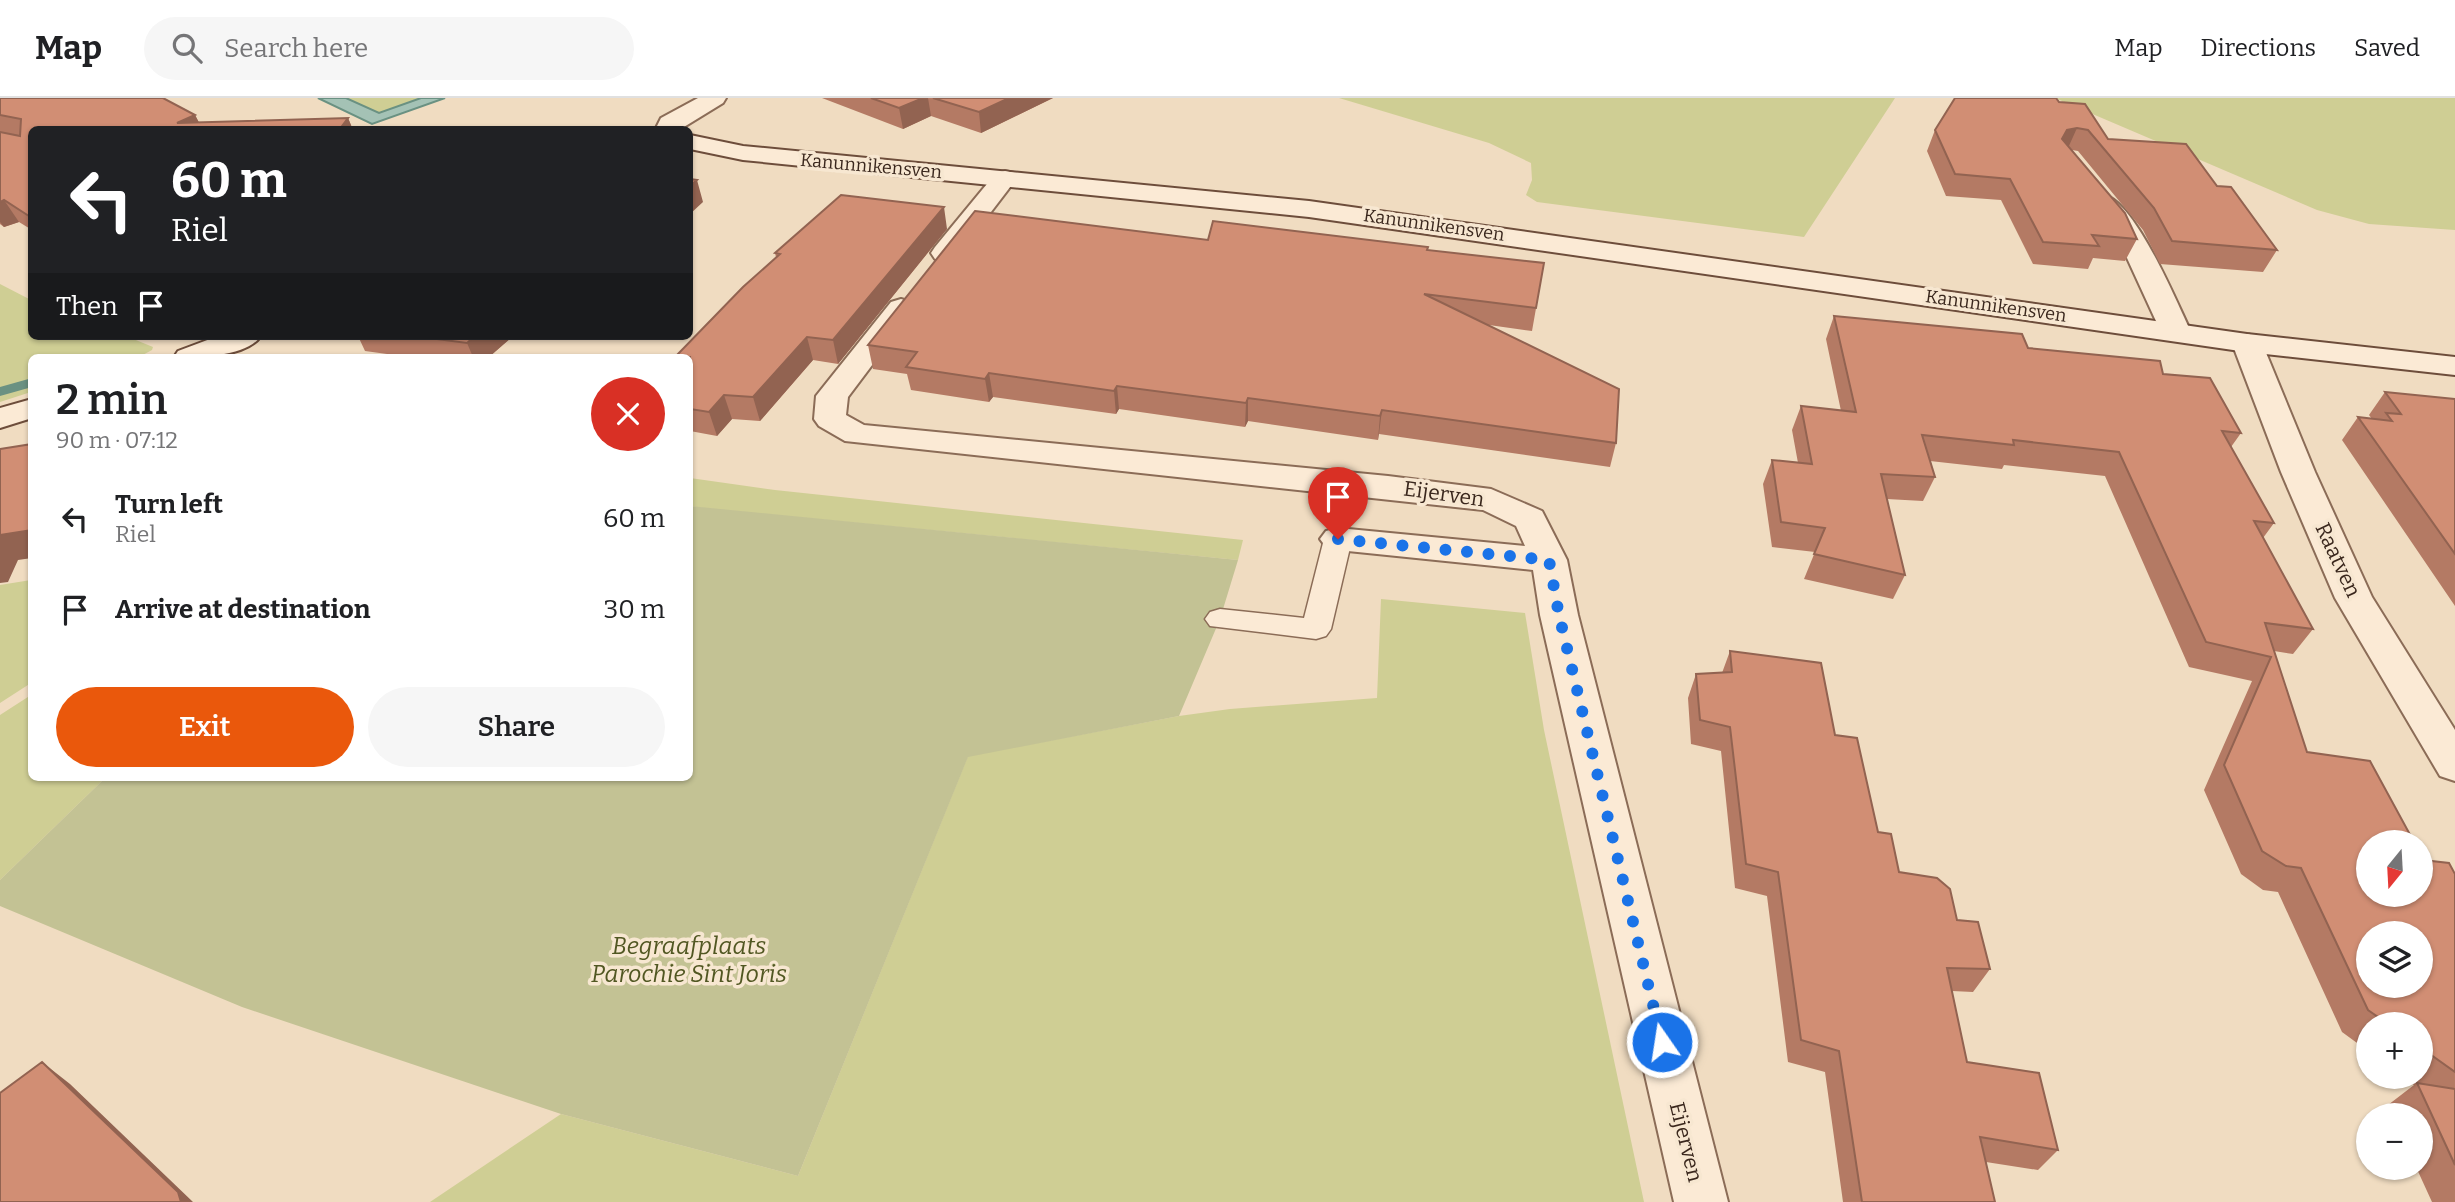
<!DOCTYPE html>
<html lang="en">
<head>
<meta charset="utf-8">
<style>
	:root { --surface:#fff; --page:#f6f6f6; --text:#202124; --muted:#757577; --line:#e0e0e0; --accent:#ea580c }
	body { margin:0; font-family:Bitter,serif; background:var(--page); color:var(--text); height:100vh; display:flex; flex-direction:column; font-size:26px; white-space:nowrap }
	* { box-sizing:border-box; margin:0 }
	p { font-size:23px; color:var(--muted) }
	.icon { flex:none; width:38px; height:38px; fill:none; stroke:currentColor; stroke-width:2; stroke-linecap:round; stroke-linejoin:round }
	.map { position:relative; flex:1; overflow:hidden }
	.panel { position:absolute; left:28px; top:256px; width:665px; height:427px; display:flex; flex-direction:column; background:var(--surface); border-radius:10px; box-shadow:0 2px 5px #0004 }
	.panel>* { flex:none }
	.top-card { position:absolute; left:28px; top:28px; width:665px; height:214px; border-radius:10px; box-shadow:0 2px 5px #0004; background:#202124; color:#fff; overflow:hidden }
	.needle { width:46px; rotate:198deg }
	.fabs { position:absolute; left:2356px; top:732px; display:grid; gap:14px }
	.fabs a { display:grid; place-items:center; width:77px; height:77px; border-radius:50%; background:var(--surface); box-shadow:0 2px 5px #0004; font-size:35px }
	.pin { position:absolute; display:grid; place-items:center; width:60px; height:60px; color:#fff; margin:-72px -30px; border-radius:50% 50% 50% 0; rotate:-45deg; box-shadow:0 0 7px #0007 }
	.pin .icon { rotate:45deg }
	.me { position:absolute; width:77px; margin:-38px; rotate:347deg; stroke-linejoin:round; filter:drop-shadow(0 0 5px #0008) }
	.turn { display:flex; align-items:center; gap:24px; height:147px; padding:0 28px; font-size:32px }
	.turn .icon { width:91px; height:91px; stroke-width:2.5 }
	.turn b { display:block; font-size:49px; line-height:60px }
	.then { display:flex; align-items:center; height:66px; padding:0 28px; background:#0003; gap:14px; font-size:26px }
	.round { display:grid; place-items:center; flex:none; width:74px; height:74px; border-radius:37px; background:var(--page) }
	.summary { display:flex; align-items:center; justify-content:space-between; height:119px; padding:0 28px }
	h1 { font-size:42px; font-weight:600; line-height:52px }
	.button { display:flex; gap:14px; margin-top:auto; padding:14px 28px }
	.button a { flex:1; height:80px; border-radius:42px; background:var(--accent); color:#fff; font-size:28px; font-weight:600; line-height:80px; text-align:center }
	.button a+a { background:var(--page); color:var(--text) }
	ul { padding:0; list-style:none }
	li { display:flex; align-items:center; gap:21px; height:91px; padding:0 28px }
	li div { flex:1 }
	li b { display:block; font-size:26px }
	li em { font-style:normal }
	header { display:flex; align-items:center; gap:42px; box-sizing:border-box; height:98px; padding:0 35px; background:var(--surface); border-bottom:2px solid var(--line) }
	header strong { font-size:33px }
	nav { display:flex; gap:38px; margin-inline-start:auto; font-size:24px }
	.search { width:490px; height:63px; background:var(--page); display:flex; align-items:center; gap:18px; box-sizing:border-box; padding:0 24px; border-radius:38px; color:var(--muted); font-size:26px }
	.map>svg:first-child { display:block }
	.green { fill:#cfce94 }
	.cemetery { fill:#c3c294 }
	.water { fill:#a4c2b5; stroke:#6a9182; stroke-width:2 }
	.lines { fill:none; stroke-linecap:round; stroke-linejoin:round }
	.stream { fill:#6a9182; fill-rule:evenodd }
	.lane-casing { stroke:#8b6c57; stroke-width:3 }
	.street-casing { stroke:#8b6c57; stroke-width:4 }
	.secondary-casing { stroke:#6d4d3b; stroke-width:4 }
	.lane { fill:#fbead5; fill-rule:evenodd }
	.street { fill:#fbead5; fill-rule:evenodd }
	.secondary { fill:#fbead5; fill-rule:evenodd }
	.wall { fill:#b47a64 }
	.shaded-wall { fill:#926351 }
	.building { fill:#d18e74; stroke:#926351; stroke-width:2; fill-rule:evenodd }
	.route { stroke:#1a73e8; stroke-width:12; stroke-dasharray:0 21.6 }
	.labels { text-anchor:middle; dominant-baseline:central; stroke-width:7; stroke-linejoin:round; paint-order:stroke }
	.far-street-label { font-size:18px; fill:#3a271d; stroke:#f7e7d1 }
	.street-label { font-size:21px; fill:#3a271d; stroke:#f7e7d1 }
	.near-park-label { font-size:24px; font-style:italic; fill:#515722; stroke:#f7e7d1 }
</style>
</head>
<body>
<header>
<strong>Map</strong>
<div class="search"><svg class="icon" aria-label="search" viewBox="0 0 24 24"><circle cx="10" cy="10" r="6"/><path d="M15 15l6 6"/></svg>Search here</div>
<nav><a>Map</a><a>Directions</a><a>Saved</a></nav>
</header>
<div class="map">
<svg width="2455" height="1104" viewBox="0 0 2455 1104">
	<rect width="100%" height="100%" fill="#f0dcc1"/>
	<path class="green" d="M 346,0 L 421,0 L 379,15 Z
		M 1339,0 L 1895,0 L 1804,139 L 1537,104 L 1526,97 L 1532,82 L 1531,65 L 1489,45 Z
		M 2055,0 L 2455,0 L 2455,132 L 2369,126 L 2317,112 Z
		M 0,186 L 31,202 L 32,238 L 126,238 L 153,249 L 152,252 L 139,259 L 32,259 L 31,294 L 0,304 Z
		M 690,380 L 775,392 L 1243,442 L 1238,462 L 703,410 L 690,408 Z
		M 31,482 L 31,585 L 0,605 L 0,487 Z
		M 1381,501 L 1525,515 L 1544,632 L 1644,1104 L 430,1104 L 561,1016 L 798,1078 L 968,658 L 1179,618 L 1230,611 L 1377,600 Z
		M 31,597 L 32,679 L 106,679 L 0,782 L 0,617 Z"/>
	<path class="cemetery" d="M 690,408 L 1238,462 L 1220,521 L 1179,618 L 968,659 L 798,1078 L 561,1016 L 242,909 L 0,808 L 0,782 L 106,679 L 690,679 Z"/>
	<path class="water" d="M 318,0 L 346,0 L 379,15 L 421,0 L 445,0 L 372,26 Z"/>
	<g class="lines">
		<path class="stream" d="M 32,280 L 32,289 L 0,298 L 0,289 Z"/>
		<g class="lane-casing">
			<path id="lane" d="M 1338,432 L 1348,435 L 1352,441 L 1331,531 L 1326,538 L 1316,541 L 1210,528 L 1205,521 L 1210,514 L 1220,511 L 1304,520 L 1324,441 L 1328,435 Z"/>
		</g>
		<g class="street-casing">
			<path id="street" d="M 698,0 L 726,0 L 723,5 L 679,32 L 655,32 L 661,20 Z
				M 1005,73 L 1014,75 L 1017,80 L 955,161 L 945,163 L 935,161 L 931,155 L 935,149 L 996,75 Z
				M 2104,97 C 2136,105 2176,203 2191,234 L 2186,240 L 2176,243 L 2166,240 L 2161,234 L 2116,136 L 2091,105 L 2095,100 Z
				M 901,201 L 911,204 L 915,210 L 848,299 L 846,317 L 864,327 L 1388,378 L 1491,391 L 1542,413 L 1567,462 L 1578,517 L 1728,1104 L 1674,1104 L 1540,517 L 1533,472 L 1338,452 L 1326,449 L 1320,441 L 1326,433 L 1338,430 L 1525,448 L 1516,428 L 1483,412 L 845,343 L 819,328 L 814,321 L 816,298 L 891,204 Z
				M 2247,236 L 2257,239 L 2262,245 L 2315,374 L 2372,499 L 2455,632 L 2455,683 L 2440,678 L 2335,500 L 2281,374 L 2232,245 L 2237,239 Z"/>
		</g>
		<g class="secondary-casing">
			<path id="secondary" d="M 690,37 L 743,48 L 1309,103 L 2247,236 L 2455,259 L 2455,277 L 2247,254 L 1309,119 L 743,62 L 690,51 Z
				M 218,238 L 261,238 C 245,260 198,259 174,259 L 178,253 Z
				M 32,301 L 32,320 L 0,330 L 0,310 Z"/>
		</g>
		<use href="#lane" class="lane"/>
		<use href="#street" class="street"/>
		<use href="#secondary" class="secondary"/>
	</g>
	<path class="wall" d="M 0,0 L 195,17 L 199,25 L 348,20 L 353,32 L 32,32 L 32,132 L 19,124 L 4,129 L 0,126 Z
		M 822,0 L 1053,0 L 981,35 L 931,18 L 903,31 Z
		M 2059,4 L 2108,41 L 2217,88 L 2277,152 L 2263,174 L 2160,166 L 2143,132 L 2078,53 L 2072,52 L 2137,141 L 2125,163 L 2093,160 L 2088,171 L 2033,166 L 2001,102 L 1946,98 L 1927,53 L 1935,32 Z
		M 947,131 L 838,266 L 813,262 L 760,323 L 732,321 L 717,338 L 690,333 L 690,259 L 776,159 L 775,155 Z
		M 1208,142 L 1427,152 L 1544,165 L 1532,233 L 1489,227 L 1616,345 L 1610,369 L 1379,336 L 1378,342 L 1248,323 L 1245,329 L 1119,311 L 1116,316 L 993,299 L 989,304 L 911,292 L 907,276 L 873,271 L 868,247 Z
		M 1834,218 L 2028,250 L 2163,276 L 2241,335 L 2231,349 L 2274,425 L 2263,440 L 2313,531 L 2293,556 L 2274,553 L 2307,654 L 2423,762 L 2455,776 L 2455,1104 L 2432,1104 L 2416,1069 L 2420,1069 L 2420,1017 L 2393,1017 L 2388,1007 L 2414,987 L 2402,978 L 2420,978 L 2420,926 L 2368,926 L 2368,953 L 2342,934 L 2278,794 L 2263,792 L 2241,776 L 2204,692 L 2252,583 L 2189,569 L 2105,378 L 2004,367 L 2002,371 L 1930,363 L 1935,379 L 1923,403 L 1887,401 L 1905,477 L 1893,501 L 1804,481 L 1815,454 L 1772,449 L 1763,386 L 1772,362 L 1798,365 L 1792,332 L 1801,308 L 1841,313 L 1826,241 Z
		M 358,238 L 513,238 L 489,259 L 409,259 L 365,253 Z
		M 2385,294 L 2455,301 L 2455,508 L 2342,342 L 2358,319 L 2372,321 L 2369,317 Z
		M 1730,553 L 1835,637 L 1878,734 L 1899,774 L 1957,822 L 1990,871 L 1973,894 L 1952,893 L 1967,964 L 2058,1052 L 2038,1072 L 1986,1064 L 1995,1104 L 1843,1104 L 1825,974 L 1788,964 L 1767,798 L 1735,790 L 1721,653 L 1691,646 L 1688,600 L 1696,576 L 1722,575 Z"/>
	<path class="shaded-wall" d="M 923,0 L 928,0 L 931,18 L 903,31 L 899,10 Z
		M 1009,0 L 1053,0 L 981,35 L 979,14 Z
		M 195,17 L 203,32 L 177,25 Z
		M 348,20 L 353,32 L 339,32 Z
		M 2077,30 L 2068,50 L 2057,52 L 2067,32 Z
		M 697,82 L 703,104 L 690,116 L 690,88 Z
		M 4,102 L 19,124 L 4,129 L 0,124 L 0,104 Z
		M 944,109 L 947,131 L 838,266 L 833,242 Z
		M 475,238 L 513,238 L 489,259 L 473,259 L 467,245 Z
		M 807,239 L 813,262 L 760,323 L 753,299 Z
		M 989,275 L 993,299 L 989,304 L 985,281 Z
		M 1117,288 L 1119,311 L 1116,316 L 1114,293 Z
		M 724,297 L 732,321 L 717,338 L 709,314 Z
		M 1248,300 L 1248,323 L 1245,329 L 1246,305 Z
		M 1382,312 L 1379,336 L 1378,342 L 1380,318 Z
		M 32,432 L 32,460 L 18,462 L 8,484 L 0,485 L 0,437 Z
		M 42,964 L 70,986 L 193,1104 L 181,1104 Z"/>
	<path class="building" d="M 0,0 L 163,0 L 195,17 L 177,25 L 348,20 L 339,32 L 32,32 L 32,120 L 4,102 L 0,104 L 0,34 L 20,38 L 21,21 L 0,17 Z
		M 871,0 L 923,0 L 899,10 Z
		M 933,0 L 1009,0 L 979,14 Z
		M 1955,0 L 2056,0 L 2059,4 L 2085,6 L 2108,41 L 2186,46 L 2217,88 L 2231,89 L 2277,152 L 2172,143 L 2154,110 L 2088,32 L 2077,30 L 2067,32 L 2062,41 L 2125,115 L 2137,141 L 2092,137 L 2099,148 L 2043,144 L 2010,81 L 1955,76 L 1935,32 Z
		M 690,81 L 697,82 L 690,88 Z
		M 841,97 L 944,109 L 833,242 L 807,239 L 753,299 L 724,297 L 709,314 L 690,311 L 690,259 L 675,259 L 743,189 L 780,156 L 775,155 Z
		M 975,113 L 1208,142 L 1213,123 L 1428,149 L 1427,152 L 1544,165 L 1536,210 L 1424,196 L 1619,291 L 1616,345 L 1382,312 L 1380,318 L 1248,300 L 1246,305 L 1117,288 L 1114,293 L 989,275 L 985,281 L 906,269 L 917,254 L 868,247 Z
		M 1834,218 L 2022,236 L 2028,250 L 2160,263 L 2163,276 L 2210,280 L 2241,335 L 2222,333 L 2274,425 L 2254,423 L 2313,531 L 2265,525 L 2307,654 L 2370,663 L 2414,744 L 2368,744 L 2368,796 L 2420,796 L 2420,756 L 2423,762 L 2449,765 L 2455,776 L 2455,974 L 2420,949 L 2420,926 L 2388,926 L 2368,912 L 2301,770 L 2286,768 L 2262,753 L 2224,667 L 2271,559 L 2206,544 L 2119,354 L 2013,342 L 2014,347 L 1922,337 L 1935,379 L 1881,376 L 1905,477 L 1814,456 L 1825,430 L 1781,424 L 1772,362 L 1812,366 L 1801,308 L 1856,314 ZM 2368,835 L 2420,835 L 2420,887 L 2368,887 Z
		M 414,238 L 475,238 L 467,245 Z
		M 2385,294 L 2455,301 L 2455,456 L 2358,319 L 2392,323 L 2386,315 L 2401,316 Z
		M 32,346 L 32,432 L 0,437 L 0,351 Z
		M 1730,553 L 1821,565 L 1835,637 L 1857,640 L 1878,734 L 1891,736 L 1899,774 L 1937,780 L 1950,791 L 1957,822 L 1978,824 L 1990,871 L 1947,870 L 1967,964 L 2039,975 L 2058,1052 L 1980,1039 L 1995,1104 L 1862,1104 L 1839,953 L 1801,942 L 1778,774 L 1746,766 L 1730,629 L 1700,622 L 1696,576 L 1732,574 Z
		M 42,964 L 178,1094 L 181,1104 L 0,1104 L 0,995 Z
		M 2417,985 L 2455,991 L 2455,1067 Z"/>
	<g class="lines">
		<path class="route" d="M 1338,441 L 1549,462 L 1559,517 L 1662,944"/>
	</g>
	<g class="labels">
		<g class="far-street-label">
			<text transform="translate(871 68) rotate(5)">Kanunnikensven</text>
			<text transform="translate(1434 127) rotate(8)">Kanunnikensven</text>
			<text transform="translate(1996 208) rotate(8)">Kanunnikensven</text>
		</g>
		<g class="street-label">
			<text transform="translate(1444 396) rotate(8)">Eijerven</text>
			<text transform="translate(2338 462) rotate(65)">Raatven</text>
			<text transform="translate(1686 1044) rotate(76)">Eijerven</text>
		</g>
		<g class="near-park-label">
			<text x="689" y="848">Begraafplaats<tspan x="689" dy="28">Parochie Sint Joris</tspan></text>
		</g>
	</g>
</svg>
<div class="fabs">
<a><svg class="needle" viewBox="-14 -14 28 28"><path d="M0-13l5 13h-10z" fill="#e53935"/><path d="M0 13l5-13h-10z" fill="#757577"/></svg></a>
<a><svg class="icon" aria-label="layers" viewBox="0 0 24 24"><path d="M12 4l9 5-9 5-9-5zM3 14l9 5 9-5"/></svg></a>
<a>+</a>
<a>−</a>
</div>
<div class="pin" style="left:1338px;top:441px;background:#d93025"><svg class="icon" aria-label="arrive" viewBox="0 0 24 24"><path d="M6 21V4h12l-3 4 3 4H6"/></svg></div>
<svg class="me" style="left:1662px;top:944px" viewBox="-20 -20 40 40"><circle r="17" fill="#1a73e8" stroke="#fff" stroke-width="3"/><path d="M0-11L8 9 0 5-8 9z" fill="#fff"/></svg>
<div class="top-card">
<div class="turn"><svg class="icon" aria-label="left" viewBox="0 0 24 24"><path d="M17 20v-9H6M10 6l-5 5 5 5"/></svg><div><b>60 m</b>Riel</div></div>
<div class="then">Then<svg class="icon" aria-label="arrive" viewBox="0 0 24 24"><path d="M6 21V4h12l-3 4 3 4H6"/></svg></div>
</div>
<section class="panel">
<div class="summary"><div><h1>2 min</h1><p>90 m · 07:12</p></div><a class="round" style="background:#d93025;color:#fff"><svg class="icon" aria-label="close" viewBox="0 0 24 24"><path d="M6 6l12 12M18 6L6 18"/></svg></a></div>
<ul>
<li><svg class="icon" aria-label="left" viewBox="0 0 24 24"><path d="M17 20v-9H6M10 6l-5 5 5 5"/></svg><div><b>Turn left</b><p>Riel</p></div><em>60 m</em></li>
<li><svg class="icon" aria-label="arrive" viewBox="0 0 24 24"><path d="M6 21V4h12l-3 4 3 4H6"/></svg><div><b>Arrive at destination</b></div><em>30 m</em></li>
</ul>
<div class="button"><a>Exit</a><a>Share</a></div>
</section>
</div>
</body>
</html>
